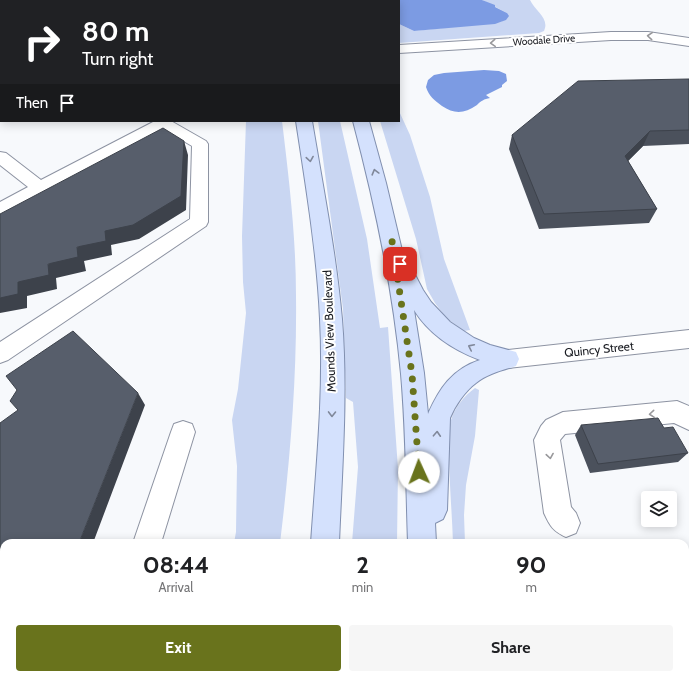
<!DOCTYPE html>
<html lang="en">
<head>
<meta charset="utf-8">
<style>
	:root { --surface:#fff; --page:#f6f6f6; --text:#202124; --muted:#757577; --accent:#69731c }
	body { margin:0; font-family:Cabin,sans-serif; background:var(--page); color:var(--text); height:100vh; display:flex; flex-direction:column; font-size:15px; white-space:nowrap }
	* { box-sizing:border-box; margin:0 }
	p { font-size:13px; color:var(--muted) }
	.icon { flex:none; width:22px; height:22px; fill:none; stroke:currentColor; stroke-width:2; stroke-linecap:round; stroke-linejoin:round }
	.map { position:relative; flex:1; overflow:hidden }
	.drawer { position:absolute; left:0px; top:539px; width:689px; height:140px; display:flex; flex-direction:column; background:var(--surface); border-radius:12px 12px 0 0; box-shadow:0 2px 10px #0003 }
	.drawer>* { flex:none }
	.guide { position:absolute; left:0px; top:0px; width:400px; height:122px; box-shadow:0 2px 10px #0003; background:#202124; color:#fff; overflow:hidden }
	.tools { position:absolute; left:641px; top:491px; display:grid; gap:8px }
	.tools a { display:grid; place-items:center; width:36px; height:36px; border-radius:4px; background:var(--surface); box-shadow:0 2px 10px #0003; font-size:20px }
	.pin { position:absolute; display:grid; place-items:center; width:34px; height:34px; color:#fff; margin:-17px; border-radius:8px; box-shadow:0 2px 6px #0006 }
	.me { position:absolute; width:44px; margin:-22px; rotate:358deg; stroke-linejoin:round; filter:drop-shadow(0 0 3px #0008) }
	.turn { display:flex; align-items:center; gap:14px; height:84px; padding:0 16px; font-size:18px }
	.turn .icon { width:52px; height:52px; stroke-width:2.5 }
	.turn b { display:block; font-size:28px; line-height:34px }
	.then { display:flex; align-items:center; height:38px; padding:0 16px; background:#0003; gap:8px; font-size:15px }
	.eta { display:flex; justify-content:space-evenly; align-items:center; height:68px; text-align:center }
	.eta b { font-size:24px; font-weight:700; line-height:28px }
	.cta { display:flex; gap:8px; margin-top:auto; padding:8px 16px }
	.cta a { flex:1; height:46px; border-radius:4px; background:var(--accent); color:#fff; font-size:16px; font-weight:700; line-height:46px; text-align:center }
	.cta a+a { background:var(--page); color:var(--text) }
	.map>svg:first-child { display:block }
	.green { fill:#c9d6f2 }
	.water { fill:#7c9be3 }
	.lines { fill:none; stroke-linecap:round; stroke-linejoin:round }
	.minor-casing { stroke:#8d93a2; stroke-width:2 }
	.major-casing { stroke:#808faf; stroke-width:2 }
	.minor { fill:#fff; fill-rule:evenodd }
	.major { fill:#d4e1fd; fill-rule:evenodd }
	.wall { fill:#4b515c }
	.shaded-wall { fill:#3d424b }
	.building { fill:#575e6b; stroke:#3d424b }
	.oneway { stroke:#98989b }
	.oneway2 { stroke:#80889a }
	.route { stroke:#69731c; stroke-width:7; stroke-dasharray:0 12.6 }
	.labels { text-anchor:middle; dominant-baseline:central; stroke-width:4; stroke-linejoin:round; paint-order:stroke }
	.far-street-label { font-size:10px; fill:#191b21; stroke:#fff }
	.street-label { font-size:12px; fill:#191b21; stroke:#fff }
</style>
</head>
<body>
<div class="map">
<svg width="689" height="679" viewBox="0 0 689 679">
	<rect width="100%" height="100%" fill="#f7f9fc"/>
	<path class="green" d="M 77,0 L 247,0 L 79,1 Z
		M 482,0 L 530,0 C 535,11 550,18 544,31 L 539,33 L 399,43 L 399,24 L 414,31 L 501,22 L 507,13 Z
		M 399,111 L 410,135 L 430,197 L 444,259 L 470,330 L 464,331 L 446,318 L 435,303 L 427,289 L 416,239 L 380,121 L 399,121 Z
		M 246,121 L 282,121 C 289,179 296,237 296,296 C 297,379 290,461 280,543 L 234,543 L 236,532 L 237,466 L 232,420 L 238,389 L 246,313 L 243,282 L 242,236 Z
		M 318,121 L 340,121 L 367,239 L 380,328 L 388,327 L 398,469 L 397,543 L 352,543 L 358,467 L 353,402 L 346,398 L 343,309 Z
		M 475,388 L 479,390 L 475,436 L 466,485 L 464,515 L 465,543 L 453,543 C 452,512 449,481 449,450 C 449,440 448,429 451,420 C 455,407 464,396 475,388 Z
		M 206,675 L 260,675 L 259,679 L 205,679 Z
		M 342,675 L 393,675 L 393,679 L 342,679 Z"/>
	<path class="water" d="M 385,0 L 482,0 L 495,5 L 495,7 L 507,13 L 509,16 L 506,20 L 495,24 L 414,31 L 399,24 L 399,1 Z
		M 484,70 L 499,71 L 506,74 L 507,81 L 502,85 L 502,87 L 486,95 L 490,98 C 484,99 481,101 477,105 C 464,114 454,114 442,106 C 434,100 429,96 426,87 L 428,80 L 434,75 L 444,73 Z"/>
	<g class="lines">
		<g class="minor-casing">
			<path id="minor" d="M 0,0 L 14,0 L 1,1 L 1,4 Z
				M 50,0 L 63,0 L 64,1 L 51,1 Z
				M 0,22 L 1,22 L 1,31 L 0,31 Z
				M 611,32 L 648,32 L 689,38 L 689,46 L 648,40 L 611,40 L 399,53 L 399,45 Z
				M 0,103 L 1,103 L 0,113 Z
				M 152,121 L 171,121 L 206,141 L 208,144 L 208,222 L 206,226 L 8,360 L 0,363 L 0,342 L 190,219 L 192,146 L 163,129 L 6,213 L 0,215 L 0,202 L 28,187 L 0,165 L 0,152 L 6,153 L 41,180 L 153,122 Z
				M 689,330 L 689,348 L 508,368 L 500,366 L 497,359 L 500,352 L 508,350 Z
				M 677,401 L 689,406 L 689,430 L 674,423 L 565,434 L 560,440 L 571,507 L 576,513 L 580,523 L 576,533 L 566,537 C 553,531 550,526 544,513 L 534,440 L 541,426 L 546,420 L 563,412 Z
				M 183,421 L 192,424 L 195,432 L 161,543 L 133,543 L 171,432 L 174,424 Z
				M 89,675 L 121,675 L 119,679 L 87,679 Z"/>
		</g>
		<g class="major-casing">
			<path id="major" d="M 277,0 L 289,0 L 289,1 L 277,1 Z
				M 320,0 L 332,0 L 332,1 L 320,1 Z
				M 296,121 L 312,121 C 323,187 336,252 342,319 C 348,393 342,469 339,543 L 311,543 C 316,469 324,394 320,319 C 317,253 306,187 296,121 Z
				M 353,121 L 369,121 L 386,183 L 405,263 L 410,265 L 423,290 L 431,302 L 450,322 L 474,338 L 490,345 L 516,352 L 519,359 L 516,366 C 503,370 487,374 476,383 C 465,391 455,406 450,418 L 447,510 L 443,519 L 435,523 L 436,543 L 408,543 C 406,487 406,430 401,374 C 393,288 375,204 353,121 ZM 414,310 C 429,334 453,350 480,360 C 452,369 439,389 428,414 L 424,373 Z
				M 294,675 L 326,675 L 326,679 L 294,679 Z
				M 409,675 L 441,675 L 441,679 L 409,679 Z"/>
		</g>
		<use href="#minor" class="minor"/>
		<use href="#major" class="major"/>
	</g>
	<path class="wall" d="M 689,79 L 689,144 L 643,146 L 628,161 L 657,209 L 649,223 L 539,229 L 509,149 L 512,135 Z
		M 581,425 L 688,453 L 678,462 L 590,473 L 575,435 Z
		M 648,675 L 685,675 L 689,679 L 650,679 Z"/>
	<path class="shaded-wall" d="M 0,73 L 1,73 L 1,90 L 0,90 Z
		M 650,131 L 643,146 L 619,170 L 625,156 Z
		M 184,141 L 188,155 L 186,210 L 139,239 L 111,245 L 112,255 L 84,261 L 86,271 L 56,278 L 57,289 L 27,296 L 27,308 L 0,313 L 0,298 L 18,282 L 105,231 Z
		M 138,393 L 145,405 L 93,543 L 79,543 Z
		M 26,675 L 42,675 L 41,679 L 25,679 Z"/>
	<path class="building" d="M 0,29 L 1,30 L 1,73 L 0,73 Z
		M 689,79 L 689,130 L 650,131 L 625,156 L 657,209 L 544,214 L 512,135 L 578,81 Z
		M 163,128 L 184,141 L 181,196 L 133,225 L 105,231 L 106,241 L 77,247 L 78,257 L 48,264 L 49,275 L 18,282 L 18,294 L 0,298 L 0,214 Z
		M 73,331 L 138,393 L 79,543 L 4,543 L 4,675 L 26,675 L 25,679 L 0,679 L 0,423 L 18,410 L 10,401 L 17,390 L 6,376 Z
		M 658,418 L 664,428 L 673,427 L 688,453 L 598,464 L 581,425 Z
		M 689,652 L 689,679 L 662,679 L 661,675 L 685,675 L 685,653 Z"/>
	<defs><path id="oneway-chevron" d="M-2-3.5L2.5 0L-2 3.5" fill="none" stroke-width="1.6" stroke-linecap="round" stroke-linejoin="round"/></defs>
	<g class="oneway">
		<use href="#oneway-chevron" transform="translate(650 36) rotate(-175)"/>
		<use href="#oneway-chevron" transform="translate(493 43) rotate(176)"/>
		<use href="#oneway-chevron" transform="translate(652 414) rotate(175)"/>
		<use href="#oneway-chevron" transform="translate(550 456) rotate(81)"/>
	</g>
	<g class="oneway2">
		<use href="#oneway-chevron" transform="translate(310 159) rotate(81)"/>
		<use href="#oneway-chevron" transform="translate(375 172) rotate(-105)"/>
		<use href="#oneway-chevron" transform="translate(471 347) rotate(-154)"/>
		<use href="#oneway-chevron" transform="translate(332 414) rotate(91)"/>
		<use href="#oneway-chevron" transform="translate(437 434) rotate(-87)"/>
	</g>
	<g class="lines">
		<path class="route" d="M 400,264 L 392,241 L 412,374 L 419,472"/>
	</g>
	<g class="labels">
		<g class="far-street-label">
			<text transform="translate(544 40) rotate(-4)">Woodale Drive</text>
		</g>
		<g class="street-label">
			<text transform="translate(329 331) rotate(-92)">Mounds View Boulevard</text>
			<text transform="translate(599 349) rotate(-6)">Quincy Street</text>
		</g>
	</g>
</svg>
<div class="tools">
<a><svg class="icon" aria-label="layers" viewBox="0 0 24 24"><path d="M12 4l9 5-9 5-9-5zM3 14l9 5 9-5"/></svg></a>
</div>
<div class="pin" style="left:400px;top:264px;background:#d93025"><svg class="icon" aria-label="arrive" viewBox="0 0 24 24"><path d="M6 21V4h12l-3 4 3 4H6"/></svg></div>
<svg class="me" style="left:419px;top:472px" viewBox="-20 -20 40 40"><circle r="19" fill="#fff"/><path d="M0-13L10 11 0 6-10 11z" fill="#69731c"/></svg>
<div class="guide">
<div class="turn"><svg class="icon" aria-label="right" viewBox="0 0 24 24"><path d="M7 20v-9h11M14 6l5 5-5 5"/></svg><div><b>80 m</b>Turn right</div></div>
<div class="then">Then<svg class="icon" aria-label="arrive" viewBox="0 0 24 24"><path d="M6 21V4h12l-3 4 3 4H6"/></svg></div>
</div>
<section class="drawer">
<div class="eta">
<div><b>08:44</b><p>Arrival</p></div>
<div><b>2</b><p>min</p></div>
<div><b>90</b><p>m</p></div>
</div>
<div class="cta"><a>Exit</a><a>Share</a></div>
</section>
</div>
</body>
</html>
